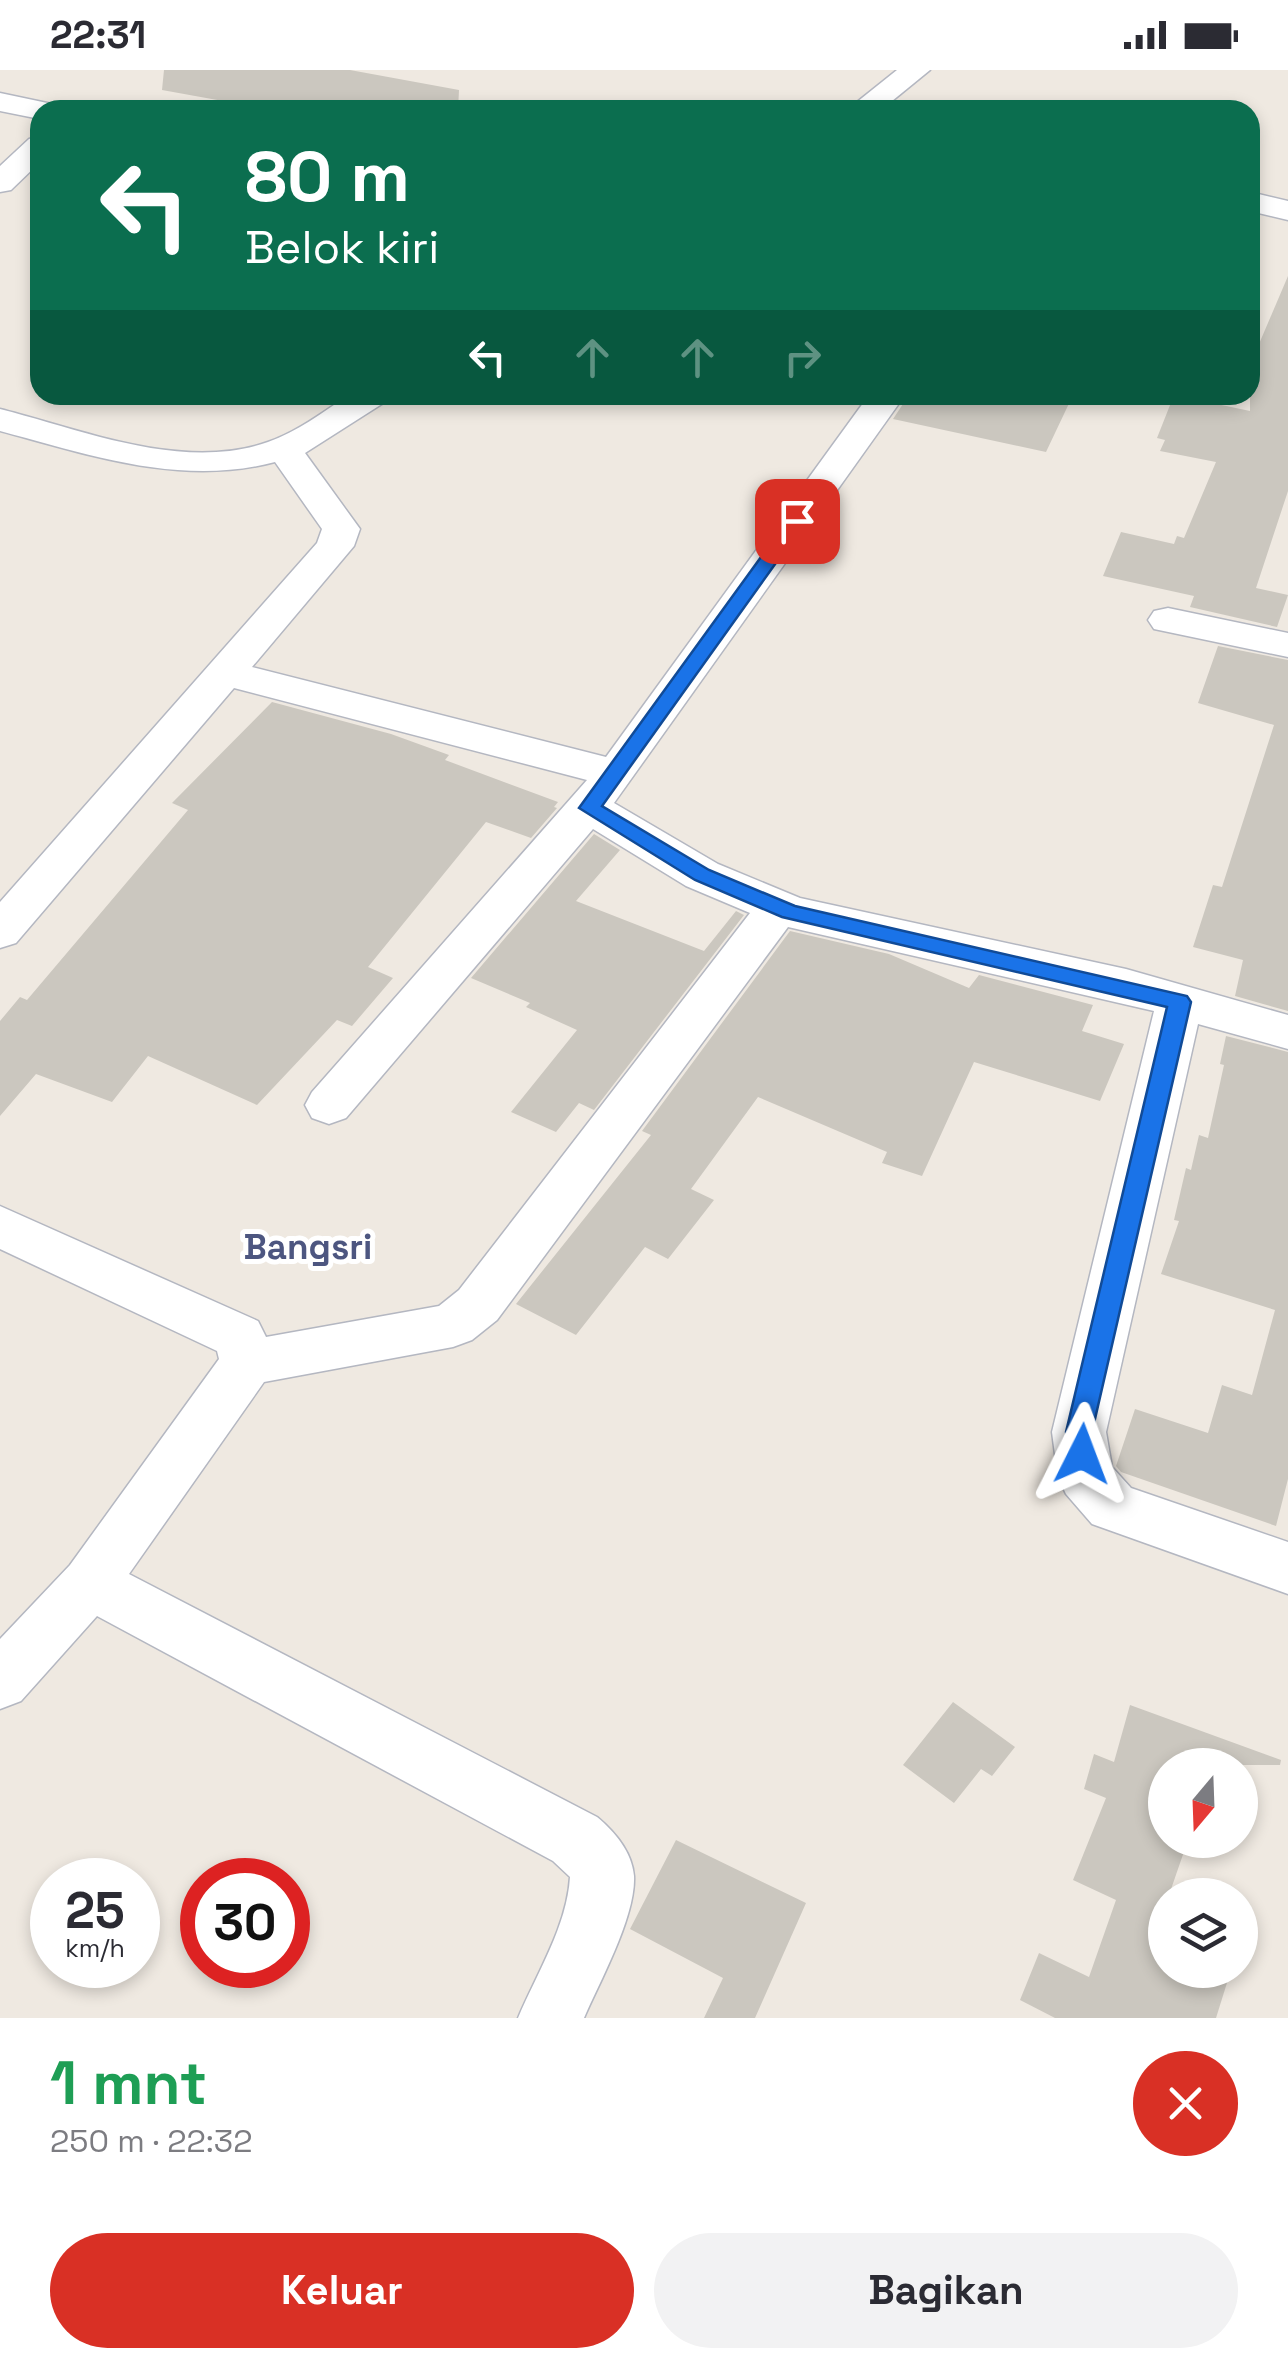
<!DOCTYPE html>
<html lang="id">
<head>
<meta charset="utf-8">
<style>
	:root { --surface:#fff; --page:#f2f2f3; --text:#2b2b33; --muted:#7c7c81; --accent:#d93025 }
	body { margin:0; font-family:"Space Grotesk",sans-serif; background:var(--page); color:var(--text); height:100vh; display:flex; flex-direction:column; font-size:38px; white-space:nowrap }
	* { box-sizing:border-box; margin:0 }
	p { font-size:32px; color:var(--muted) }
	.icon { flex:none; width:55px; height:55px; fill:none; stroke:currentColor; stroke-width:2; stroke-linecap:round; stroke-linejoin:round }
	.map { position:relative; height:1948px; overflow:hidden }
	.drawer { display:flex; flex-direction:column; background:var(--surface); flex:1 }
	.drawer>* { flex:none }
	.top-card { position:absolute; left:30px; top:30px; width:1230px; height:305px; border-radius:30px; box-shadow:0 5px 15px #0003; background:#0b6e4f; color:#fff; overflow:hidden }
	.needle { width:65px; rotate:199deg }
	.fabs { position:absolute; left:1148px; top:1678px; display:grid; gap:20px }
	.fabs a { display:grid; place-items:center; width:110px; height:110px; border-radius:50%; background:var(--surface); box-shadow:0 5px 15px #0003; font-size:50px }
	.speed { position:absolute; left:30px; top:1788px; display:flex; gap:20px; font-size:50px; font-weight:700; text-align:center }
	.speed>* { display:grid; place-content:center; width:130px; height:130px; border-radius:50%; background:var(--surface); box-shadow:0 5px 15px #0003; line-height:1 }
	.speed small { font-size:25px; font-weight:400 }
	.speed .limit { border:15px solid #d22; background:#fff; color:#111 }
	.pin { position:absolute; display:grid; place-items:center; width:85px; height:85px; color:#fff; margin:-42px; border-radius:20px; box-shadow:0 5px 15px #0006 }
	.me { position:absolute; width:110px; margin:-55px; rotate:3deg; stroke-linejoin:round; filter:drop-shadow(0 0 8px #0008) }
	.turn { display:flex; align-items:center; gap:35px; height:210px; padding:0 50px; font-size:45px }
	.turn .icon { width:130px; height:130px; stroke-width:2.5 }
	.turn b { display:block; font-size:70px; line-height:85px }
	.lanes { display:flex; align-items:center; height:95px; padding:0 50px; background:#0003; justify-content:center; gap:50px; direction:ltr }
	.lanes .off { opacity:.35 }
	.round { display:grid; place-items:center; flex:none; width:105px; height:105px; border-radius:52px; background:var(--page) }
	.overview { display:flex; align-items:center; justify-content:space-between; height:170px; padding:0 50px }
	h1 { font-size:60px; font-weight:700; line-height:75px; color:#1e9e55 }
	.primary-button { display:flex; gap:20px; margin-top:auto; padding:20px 50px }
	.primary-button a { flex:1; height:115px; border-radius:60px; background:var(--accent); color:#fff; font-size:40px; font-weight:700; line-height:115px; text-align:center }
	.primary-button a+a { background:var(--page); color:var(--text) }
	.status { display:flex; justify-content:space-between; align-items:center; height:70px; padding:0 50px; background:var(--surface); direction:ltr }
	.status svg { height:28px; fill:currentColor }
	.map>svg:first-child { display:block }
	.building { fill:#cbc7bf }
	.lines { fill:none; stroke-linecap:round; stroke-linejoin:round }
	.minor-casing { stroke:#b4b7c1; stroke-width:3 }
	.minor { fill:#fff; fill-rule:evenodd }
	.route { fill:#1a73e8; stroke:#114b97; stroke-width:2.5 }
	.labels { text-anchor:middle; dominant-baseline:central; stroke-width:10; stroke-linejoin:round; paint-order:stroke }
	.quarter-label { font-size:35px; font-weight:bold; fill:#4d5680; stroke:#fff }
</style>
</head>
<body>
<div class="status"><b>22:31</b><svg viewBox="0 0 49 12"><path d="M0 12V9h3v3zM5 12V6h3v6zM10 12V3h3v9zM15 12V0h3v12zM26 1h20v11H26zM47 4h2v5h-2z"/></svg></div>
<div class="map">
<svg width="1288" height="1948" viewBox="0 0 1288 1948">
	<rect width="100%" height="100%" fill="#efe9e1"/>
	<path class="building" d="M 164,0 L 350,0 L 459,20 L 458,40 L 272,40 L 162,20 Z
		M 1288,206 L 1288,421 L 1256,518 L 1288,525 L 1277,557 L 1190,537 L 1194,526 L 1103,506 L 1121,462 L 1174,474 L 1177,466 L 1184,468 L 1216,392 L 1160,381 L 1165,370 L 1157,368 L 1174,325 L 1250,341 L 1250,295 Z
		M 909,325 L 1073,325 L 1046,382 L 893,349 Z
		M 1218,576 L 1288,590 L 1288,941 L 1235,926 L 1243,890 L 1193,877 L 1213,815 L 1222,817 L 1274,655 L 1198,633 Z
		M 272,632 L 391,664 L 449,685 L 445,690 L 558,732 L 554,737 L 557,738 L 531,768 L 486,752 L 368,897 L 393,908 L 352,956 L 337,950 L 257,1035 L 148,986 L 112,1032 L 36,1004 L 0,1046 L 0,951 L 20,927 L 27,930 L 188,740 L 172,733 Z
		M 594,764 L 620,780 L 576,831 L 704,881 L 736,841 L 744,845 L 594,1040 L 579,1033 L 556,1062 L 511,1042 L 577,960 L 526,937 L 530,933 L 471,908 Z
		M 790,861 L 889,884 L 969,918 L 979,905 L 1093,935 L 1082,961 L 1124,974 L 1100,1031 L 974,992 L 922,1106 L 882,1093 L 887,1082 L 758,1027 L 691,1119 L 714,1130 L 668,1189 L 645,1177 L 576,1265 L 516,1234 L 651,1065 L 642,1061 Z
		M 1226,966 L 1288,982 L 1288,1409 L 1276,1456 L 1121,1402 L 1116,1396 L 1135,1339 L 1208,1363 L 1222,1315 L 1252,1325 L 1275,1240 L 1161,1204 L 1179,1151 L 1174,1150 L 1186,1098 L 1191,1100 L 1199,1065 L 1208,1068 L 1224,995 L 1220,994 Z
		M 953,1632 L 1015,1677 L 992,1706 L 981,1699 L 954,1733 L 903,1695 Z
		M 1130,1635 L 1281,1690 L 1280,1695 L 1165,1695 L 1165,1770 L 1188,1770 L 1169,1825 L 1165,1825 L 1153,1871 L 1165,1877 L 1165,1900 L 1231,1900 L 1216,1948 L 1055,1948 L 1020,1930 L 1039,1883 L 1089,1907 L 1116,1830 L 1073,1810 L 1106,1728 L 1084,1719 L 1094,1684 L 1114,1692 Z
		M 676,1770 L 806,1833 L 755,1948 L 704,1948 L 723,1908 L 630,1859 Z"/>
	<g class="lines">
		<g class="minor-casing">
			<path id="minor" d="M 897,0 L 930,0 L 881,40 L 847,40 Z
				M 0,23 L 52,34 L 57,40 L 40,40 L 40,49 L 0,41 Z
				M 40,66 L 40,92 L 11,120 L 0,122 L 0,96 L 29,69 Z
				M 1250,122 L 1288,131 L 1288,150 L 1250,141 Z
				M 349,325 L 391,325 L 385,332 L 305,383 L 360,459 L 354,476 L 252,597 L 606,687 L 869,325 L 905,325 L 614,733 L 718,794 L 800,828 L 1126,899 L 1288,945 L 1288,979 L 1198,954 L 1106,1362 L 1112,1397 L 1131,1418 L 1288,1472 L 1288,1524 L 1092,1454 L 1066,1424 L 1058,1407 L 1052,1362 L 1154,941 L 788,857 L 497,1250 L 472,1270 L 453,1277 L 264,1312 L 129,1504 L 597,1747 C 615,1762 632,1782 634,1806 C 636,1846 600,1911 584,1948 L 518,1948 C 537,1903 567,1856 570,1807 L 553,1791 L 97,1546 L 21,1631 L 0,1639 L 0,1569 L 70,1495 L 219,1289 L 217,1281 L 0,1179 L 0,1136 L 258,1251 L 266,1267 L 439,1236 L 459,1220 L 750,843 L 686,816 L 593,759 L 346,1048 L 329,1054 L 312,1048 L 305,1035 L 312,1022 L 587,710 L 234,618 L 16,873 L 0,878 L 0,832 L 317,473 L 322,459 L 275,392 C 182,417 90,385 0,361 L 0,339 C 83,360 183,402 268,372 C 297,362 323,342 349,325 Z
				M 1168,538 L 1288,563 L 1288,587 L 1154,559 L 1148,550 L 1154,541 Z"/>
		</g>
		<use href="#minor" class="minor"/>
	</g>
	<path class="route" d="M 797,446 L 806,451 L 602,736 L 709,800 L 795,836 L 1187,926 L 1191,932 L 1092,1362 L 1096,1384 L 1092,1393 L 1082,1396 L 1073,1393 L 1066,1362 L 1167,937 L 782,847 L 695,810 L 579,738 L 790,447 Z"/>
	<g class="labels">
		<g class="quarter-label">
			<text x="308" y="1177">Bangsri</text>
		</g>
	</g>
</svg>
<div class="fabs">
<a><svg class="needle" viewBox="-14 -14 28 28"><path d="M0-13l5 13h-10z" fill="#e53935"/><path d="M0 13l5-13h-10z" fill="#7c7c81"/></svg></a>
<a><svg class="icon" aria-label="layers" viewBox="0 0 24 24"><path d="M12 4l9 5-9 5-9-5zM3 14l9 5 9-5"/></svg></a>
</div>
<div class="speed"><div>25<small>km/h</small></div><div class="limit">30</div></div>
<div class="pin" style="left:797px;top:451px;background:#d93025"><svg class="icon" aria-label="arrive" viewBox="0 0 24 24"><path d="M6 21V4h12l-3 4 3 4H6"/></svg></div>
<svg class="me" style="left:1082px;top:1384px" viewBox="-20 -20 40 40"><path d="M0-17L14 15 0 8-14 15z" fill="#1a73e8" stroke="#fff" stroke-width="4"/></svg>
<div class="top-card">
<div class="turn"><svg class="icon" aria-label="left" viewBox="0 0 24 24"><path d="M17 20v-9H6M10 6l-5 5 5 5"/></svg><div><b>80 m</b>Belok kiri</div></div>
<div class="lanes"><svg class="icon" aria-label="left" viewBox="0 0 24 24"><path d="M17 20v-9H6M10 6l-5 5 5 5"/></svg><svg class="icon off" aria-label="ahead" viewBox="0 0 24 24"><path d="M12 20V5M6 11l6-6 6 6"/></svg><svg class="icon off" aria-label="ahead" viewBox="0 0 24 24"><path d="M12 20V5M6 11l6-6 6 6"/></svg><svg class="icon off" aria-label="right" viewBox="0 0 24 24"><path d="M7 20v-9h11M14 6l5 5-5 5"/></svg></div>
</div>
</div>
<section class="drawer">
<div class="overview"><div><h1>1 mnt</h1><p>250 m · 22:32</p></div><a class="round" style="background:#d93025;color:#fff"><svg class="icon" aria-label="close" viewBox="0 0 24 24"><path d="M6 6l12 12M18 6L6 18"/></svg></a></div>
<div class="primary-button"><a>Keluar</a><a>Bagikan</a></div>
</section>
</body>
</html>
